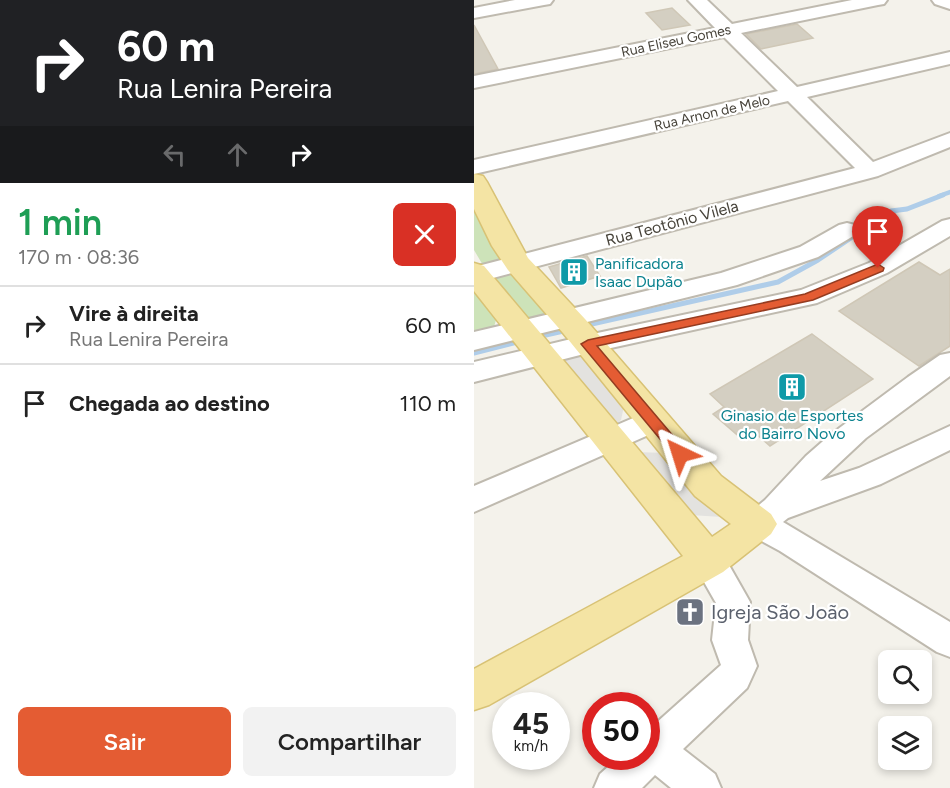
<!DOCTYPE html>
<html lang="pt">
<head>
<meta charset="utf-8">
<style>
	:root { --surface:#fff; --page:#f2f2f2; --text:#222; --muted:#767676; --line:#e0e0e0; --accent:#e45c33 }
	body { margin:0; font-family:Figtree,sans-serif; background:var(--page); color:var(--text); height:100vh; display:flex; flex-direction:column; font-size:22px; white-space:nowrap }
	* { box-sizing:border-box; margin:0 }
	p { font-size:20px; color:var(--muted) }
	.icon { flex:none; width:33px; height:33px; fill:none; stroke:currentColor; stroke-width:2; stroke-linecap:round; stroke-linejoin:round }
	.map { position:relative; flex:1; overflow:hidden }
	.drawer { display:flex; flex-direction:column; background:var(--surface); width:474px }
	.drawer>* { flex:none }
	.guide { background:#202124; color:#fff; overflow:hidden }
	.buttons { position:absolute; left:404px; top:650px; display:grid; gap:12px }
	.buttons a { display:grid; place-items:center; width:54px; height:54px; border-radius:9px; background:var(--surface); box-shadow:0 3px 9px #0003; font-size:30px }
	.speed { position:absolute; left:18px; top:692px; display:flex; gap:12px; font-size:30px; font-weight:700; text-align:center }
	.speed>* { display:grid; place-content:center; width:78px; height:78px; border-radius:50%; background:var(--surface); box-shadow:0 3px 9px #0003; line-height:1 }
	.speed small { font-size:15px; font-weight:400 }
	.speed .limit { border:9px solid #d22; background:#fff; color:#111 }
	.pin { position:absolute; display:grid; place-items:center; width:51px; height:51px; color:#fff; margin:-62px -26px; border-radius:50% 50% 50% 0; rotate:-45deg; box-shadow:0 0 6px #0007 }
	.pin .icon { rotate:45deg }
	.me { position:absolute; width:66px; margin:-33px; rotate:319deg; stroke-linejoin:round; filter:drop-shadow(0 0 4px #0008) }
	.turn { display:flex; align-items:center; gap:21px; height:126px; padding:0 18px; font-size:27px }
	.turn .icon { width:78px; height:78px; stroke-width:2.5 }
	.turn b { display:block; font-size:42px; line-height:51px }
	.lanes { display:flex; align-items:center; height:57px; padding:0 18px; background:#0003; justify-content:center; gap:30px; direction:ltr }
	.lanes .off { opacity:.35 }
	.round { display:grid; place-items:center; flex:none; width:63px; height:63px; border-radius:9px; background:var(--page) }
	.overview { display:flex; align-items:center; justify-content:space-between; height:102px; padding:0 18px }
	h1 { font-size:36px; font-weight:600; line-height:45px; color:#1e9e55 }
	.cta { display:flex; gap:12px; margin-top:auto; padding:12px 18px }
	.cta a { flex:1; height:69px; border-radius:9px; background:var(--accent); color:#fff; font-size:24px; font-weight:600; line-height:69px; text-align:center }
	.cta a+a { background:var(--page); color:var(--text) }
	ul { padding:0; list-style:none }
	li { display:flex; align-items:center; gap:18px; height:78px; padding:0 18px; border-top:2px solid var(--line) }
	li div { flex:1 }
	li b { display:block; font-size:22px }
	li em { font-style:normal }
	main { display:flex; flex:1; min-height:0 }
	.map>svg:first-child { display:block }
	.green { fill:#cde3b9 }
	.parking { fill:#e3e2df }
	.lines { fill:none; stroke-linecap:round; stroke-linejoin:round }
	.stream-far1 { stroke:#afcde9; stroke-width:4.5 }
	.stream { stroke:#afcde9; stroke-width:5 }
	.building { fill:#d4cfc2; stroke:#cfc7b6; stroke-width:1.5 }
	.minor-casing { stroke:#bfbaaf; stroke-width:4 }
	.major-casing { stroke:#d8c275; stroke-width:3 }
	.minor { fill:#fff; fill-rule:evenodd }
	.major { fill:#f4e4a4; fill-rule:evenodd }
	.route { fill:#e45c33; stroke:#943c21; stroke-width:1.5 }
	.labels { text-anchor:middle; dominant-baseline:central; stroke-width:4.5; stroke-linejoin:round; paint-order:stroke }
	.far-street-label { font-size:14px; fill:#47433a; stroke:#fff }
	.street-label { font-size:16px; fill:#47433a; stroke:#fff }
	.culture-label { font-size:16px; fill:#0d838f; stroke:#fff; text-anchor:start }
	.near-worship-label { font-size:20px; fill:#5b616d; stroke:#fff; text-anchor:start }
</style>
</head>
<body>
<main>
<section class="drawer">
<div class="guide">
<div class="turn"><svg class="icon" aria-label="right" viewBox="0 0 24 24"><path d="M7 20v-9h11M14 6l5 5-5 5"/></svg><div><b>60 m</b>Rua Lenira Pereira</div></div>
<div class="lanes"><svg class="icon off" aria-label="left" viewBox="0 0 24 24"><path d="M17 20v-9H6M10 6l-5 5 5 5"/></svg><svg class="icon off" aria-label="ahead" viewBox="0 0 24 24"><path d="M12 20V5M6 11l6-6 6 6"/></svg><svg class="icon" aria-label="right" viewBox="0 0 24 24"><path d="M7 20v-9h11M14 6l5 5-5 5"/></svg></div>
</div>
<div class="overview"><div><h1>1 min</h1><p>170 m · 08:36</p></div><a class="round" style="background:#d93025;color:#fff"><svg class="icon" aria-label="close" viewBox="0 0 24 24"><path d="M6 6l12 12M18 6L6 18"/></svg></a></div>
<ul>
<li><svg class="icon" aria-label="right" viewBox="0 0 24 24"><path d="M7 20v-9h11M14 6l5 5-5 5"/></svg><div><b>Vire à direita</b><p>Rua Lenira Pereira</p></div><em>60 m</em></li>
<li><svg class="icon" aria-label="arrive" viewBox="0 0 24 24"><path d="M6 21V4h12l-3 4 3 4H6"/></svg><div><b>Chegada ao destino</b></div><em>110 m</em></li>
</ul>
<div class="cta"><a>Sair</a><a>Compartilhar</a></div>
</section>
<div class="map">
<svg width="476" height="788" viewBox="0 0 476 788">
	<rect width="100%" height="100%" fill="#f4f2eb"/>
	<path class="green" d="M 0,199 L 30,259 L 10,267 L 0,250 Z
		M 37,273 L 76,315 L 55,324 L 21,282 L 24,277 Z
		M 0,288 L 22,320 L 20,327 L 4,333 L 0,332 Z"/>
	<path class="parking" d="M 112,356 L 150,406 L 147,420 L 139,426 L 91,366 L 91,361 L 97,358 Z
		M 162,452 L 192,453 L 248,517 L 216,515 Z"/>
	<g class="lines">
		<path class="stream-far1" d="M 465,196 L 476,192"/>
		<path class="stream" d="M 109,326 L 304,282 L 344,260 L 417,211 L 433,209 L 469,195
			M 63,337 L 94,330
			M 0,353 L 47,341"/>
	</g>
	<path class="building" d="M 198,8 L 216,25 L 188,30 L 172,13 Z
		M 323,24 L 339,38 L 287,49 L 272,34 Z
		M 0,25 L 24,69 L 0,74 Z
		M 113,256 L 126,276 L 87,288 L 75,267 Z
		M 445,262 L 466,275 L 476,269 L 476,346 L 445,366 L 365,311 Z
		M 338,334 L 399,379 L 296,446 L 280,432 L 268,439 L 239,414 L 250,407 L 236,394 Z"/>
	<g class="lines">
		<g class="minor-casing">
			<path id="minor" d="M 41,0 L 79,0 L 76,4 L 70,5 L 0,18 L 0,8 Z
				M 214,0 L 233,0 L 258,24 L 378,0 L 413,0 L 410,4 L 404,5 L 267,33 L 323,87 L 476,52 L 476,64 L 333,97 L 399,162 L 476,133 L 476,147 L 404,176 L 0,283 L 0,267 L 381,168 L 314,101 L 0,174 L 0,160 L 304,91 L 250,37 L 0,88 L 0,76 L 241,28 Z
				M 458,0 L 476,0 L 476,9 L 461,4 Z
				M 476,219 L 476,236 L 413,273 L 343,303 L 114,353 L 0,382 L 0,362 L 114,335 L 327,290 L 395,263 L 468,221 Z
				M 373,223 L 381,225 L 385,230 L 381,235 L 344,257 L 263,285 L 0,350 L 0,332 L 247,273 L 326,247 L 365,225 Z
				M 476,353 L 476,376 L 392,438 L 346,481 L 385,468 L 476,426 L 476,450 L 407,484 L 314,518 L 309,522 L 476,622 L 476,657 L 463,652 L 306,551 L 273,533 L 268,524 L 273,515 L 291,500 L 332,456 L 356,435 L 434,377 L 466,355 Z
				M 178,410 L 188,413 L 193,421 L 188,429 L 0,512 L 0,486 Z
				M 235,547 L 247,551 L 276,602 L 274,640 L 283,666 L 273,688 L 209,749 L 241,774 L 247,788 L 197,788 L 181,775 L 168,788 L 120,788 L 126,774 L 146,756 L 172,756 L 172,732 L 247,665 L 238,640 L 242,603 L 218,561 L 223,551 Z"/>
		</g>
		<g class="major-casing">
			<path id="major" d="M 0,174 L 9,176 L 13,182 L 54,258 L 111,319 L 247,476 L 297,514 L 303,524 L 297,534 L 249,572 L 15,705 L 0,710 L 0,669 L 209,556 L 0,291 L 0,263 L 10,266 L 238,537 L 257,524 L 221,496 L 89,333 L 34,270 L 18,246 L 0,209 Z"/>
		</g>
		<use href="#minor" class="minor"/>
		<use href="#major" class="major"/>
	</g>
	<path class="route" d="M 404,264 L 410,268 L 409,271 L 339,300 L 123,346 L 211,450 L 213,454 L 206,459 L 201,457 L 107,344 L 114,340 L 331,294 Z"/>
	<defs>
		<g id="building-square" transform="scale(1.5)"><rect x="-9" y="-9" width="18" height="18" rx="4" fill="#0f9aa8" stroke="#fff"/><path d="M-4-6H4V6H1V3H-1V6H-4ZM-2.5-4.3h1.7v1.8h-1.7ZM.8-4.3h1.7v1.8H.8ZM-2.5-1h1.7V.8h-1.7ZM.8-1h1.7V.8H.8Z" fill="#fff"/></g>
		<g id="church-square" transform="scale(1.5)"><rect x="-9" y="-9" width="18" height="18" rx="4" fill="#6b7280" stroke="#fff"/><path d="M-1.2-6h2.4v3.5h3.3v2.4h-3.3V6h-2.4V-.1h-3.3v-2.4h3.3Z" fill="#fff"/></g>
	</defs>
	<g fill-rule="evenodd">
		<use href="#building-square" x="100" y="272"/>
		<use href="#building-square" x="318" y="387"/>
		<use href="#church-square" x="216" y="612"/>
	</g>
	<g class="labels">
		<g class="far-street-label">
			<text transform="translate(202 41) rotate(-12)">Rua Eliseu Gomes</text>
			<text transform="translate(238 113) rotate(-13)">Rua Arnon de Melo</text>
		</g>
		<g class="street-label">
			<text transform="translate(198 223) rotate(-15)">Rua Teotônio Vilela</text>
		</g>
		<g class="culture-label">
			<text x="121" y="263">Panificadora<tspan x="121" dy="18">Isaac Dupão</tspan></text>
			<text x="318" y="415" text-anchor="middle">Ginasio de Esportes<tspan x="318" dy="18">do Bairro Novo</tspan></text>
		</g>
		<g class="near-worship-label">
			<text x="237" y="612">Igreja São João</text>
		</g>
	</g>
</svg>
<div class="buttons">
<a><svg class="icon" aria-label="search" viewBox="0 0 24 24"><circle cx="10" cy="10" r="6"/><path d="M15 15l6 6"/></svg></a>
<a><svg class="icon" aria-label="layers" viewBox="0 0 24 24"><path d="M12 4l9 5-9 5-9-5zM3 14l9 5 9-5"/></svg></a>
</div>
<div class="speed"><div>45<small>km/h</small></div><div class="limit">50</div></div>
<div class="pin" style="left:404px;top:268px;background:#d93025"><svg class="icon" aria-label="arrive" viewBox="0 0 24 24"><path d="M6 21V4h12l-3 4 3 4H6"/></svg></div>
<svg class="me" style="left:206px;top:454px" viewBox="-20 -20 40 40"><path d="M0-17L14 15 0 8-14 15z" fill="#e45c33" stroke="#fff" stroke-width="4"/></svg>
</div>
</main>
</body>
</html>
